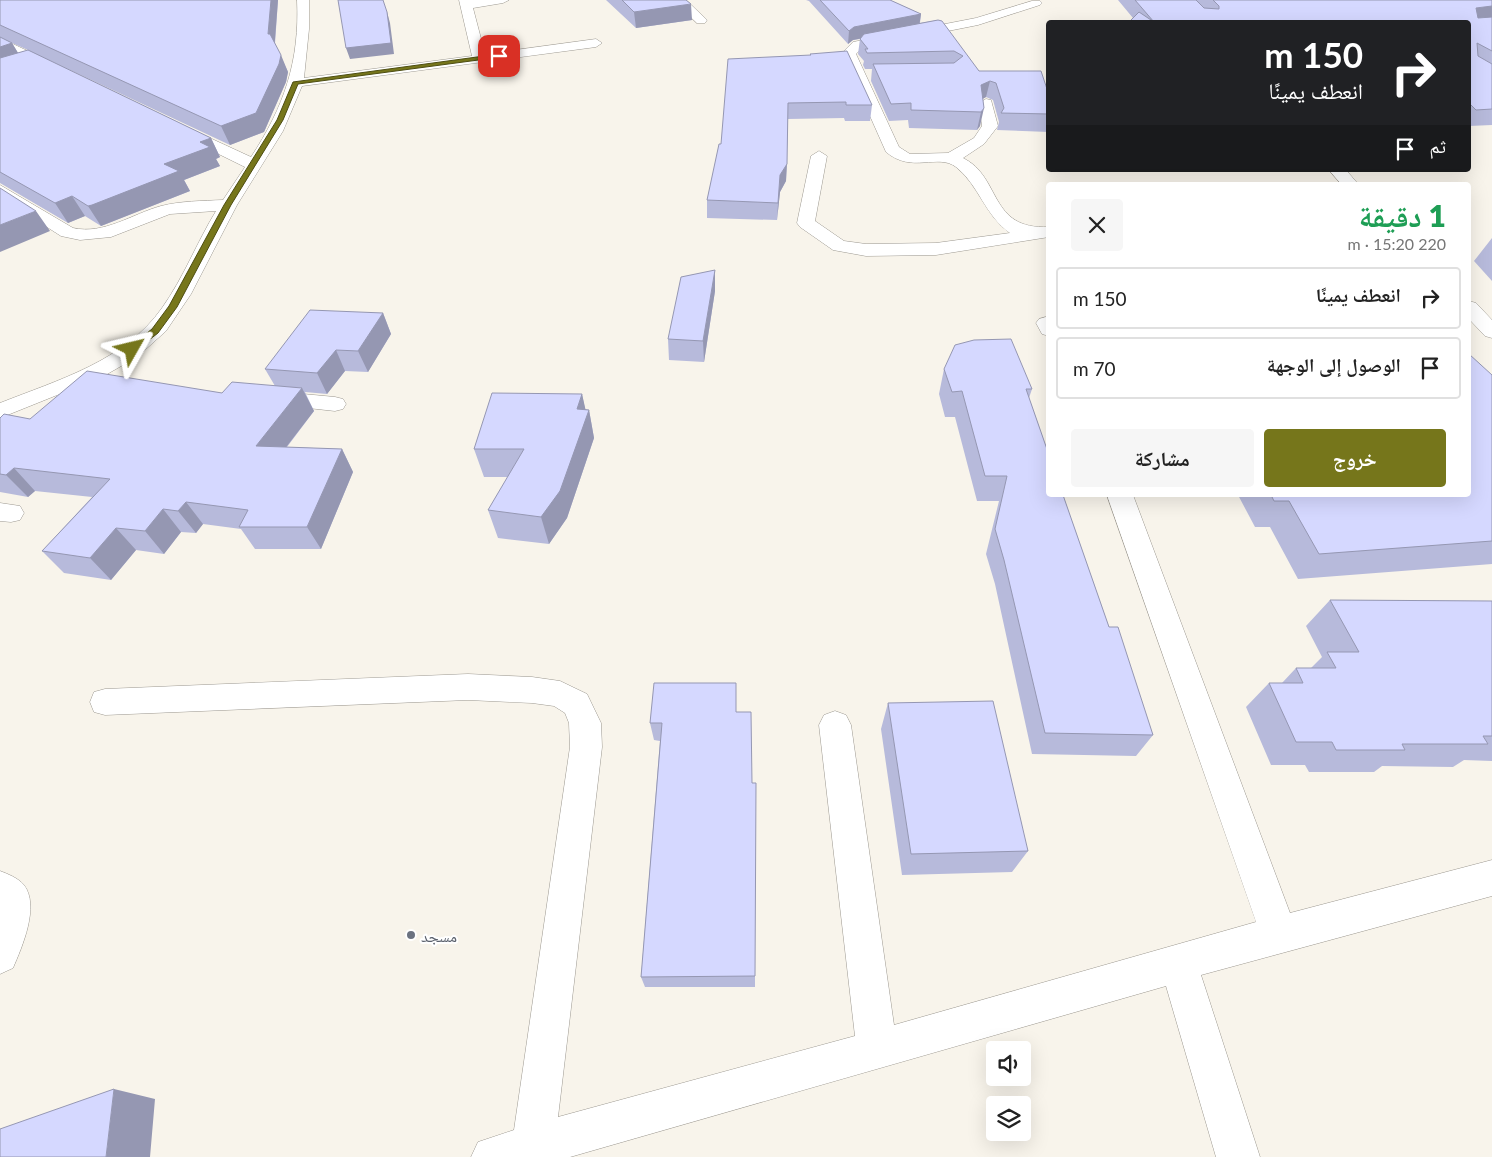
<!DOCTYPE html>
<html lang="ar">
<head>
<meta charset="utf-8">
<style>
	:root { --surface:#fff; --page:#f6f6f6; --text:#222; --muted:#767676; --line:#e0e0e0; --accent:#76761b }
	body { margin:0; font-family:Lato,"Noto Naskh Arabic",sans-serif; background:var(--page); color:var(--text); direction:rtl; height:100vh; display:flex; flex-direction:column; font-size:19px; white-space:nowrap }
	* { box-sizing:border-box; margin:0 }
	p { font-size:16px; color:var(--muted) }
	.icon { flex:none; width:28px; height:28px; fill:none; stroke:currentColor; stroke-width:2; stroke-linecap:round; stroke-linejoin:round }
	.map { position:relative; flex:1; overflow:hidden; direction:ltr }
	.drawer { position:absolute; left:1046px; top:182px; width:425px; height:315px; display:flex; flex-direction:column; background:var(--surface); border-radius:5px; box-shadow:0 5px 20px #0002; direction:rtl }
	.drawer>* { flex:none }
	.top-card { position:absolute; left:1046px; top:20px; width:425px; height:152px; border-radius:5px; box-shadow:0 5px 20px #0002; direction:rtl; background:#202124; color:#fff; overflow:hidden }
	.fabs { position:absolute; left:986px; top:1041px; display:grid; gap:10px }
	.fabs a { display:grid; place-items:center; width:45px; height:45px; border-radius:5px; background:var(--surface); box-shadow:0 5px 20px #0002; font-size:25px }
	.pin { position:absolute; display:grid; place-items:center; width:42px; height:42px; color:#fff; margin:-21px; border-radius:10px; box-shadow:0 2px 8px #0006 }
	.me { position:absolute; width:55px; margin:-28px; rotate:53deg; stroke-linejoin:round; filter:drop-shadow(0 0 4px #0008) }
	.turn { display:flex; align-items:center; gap:18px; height:105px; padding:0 25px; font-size:22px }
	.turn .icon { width:65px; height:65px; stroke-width:2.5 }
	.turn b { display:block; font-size:35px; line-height:42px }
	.then { display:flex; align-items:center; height:48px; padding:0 25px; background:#0003; gap:10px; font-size:19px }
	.round { display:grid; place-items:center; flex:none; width:52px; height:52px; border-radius:5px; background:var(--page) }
	.head { display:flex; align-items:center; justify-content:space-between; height:85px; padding:0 25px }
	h1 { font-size:30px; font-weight:800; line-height:38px; color:#1e9e55 }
	.button { display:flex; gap:10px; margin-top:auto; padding:10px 25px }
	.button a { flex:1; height:58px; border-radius:5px; background:var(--accent); color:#fff; font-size:20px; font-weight:800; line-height:58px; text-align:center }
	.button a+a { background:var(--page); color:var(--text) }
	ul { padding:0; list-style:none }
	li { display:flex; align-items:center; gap:15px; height:62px; margin:0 10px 8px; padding:0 15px; border:2px solid var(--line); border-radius:5px }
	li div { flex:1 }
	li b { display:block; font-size:19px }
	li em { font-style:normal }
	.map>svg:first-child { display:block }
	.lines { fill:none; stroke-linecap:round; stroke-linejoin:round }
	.street-casing { stroke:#9c9890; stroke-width:1 }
	.street { fill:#fff; fill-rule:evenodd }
	.wall { fill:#b7badb; fill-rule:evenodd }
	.shaded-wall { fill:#9597b2 }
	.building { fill:#d5d8ff; stroke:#9597b2 }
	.route { fill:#76761b; stroke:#4d4d12 }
	.worship-dot { fill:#6b7280; stroke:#fff; stroke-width:2 }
	.labels { text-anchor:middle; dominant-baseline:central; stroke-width:4; stroke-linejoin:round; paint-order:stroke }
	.near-worship-label { font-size:16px; fill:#5b616d; stroke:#fff; text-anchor:start }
</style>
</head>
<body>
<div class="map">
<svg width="1492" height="1157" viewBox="0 0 1492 1157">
	<rect width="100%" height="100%" fill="#f8f4eb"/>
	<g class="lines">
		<g class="street-casing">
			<path id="street" d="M 297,0 L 309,0 L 309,29 L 304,78 L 472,56 L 459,0 L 509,0 L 503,3 L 473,8 L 485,54 L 596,39 L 602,43 L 596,47 L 302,86 L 283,131 L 237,205 L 191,294 L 166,331 L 137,357 L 102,377 L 0,418 L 0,403 C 58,380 125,361 162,308 C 184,277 197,242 216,211 L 170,214 L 111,237 L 80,240 L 61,236 L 0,197 L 0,185 L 73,228 C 104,235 132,214 161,206 C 181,201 202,201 223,200 L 245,167 L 176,133 L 173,130 L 181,125 L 186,127 L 251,157 C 284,107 300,61 297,0 Z
				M 673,0 L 686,0 L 707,20 L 705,23 L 697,23 Z
				M 1032,1 L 1040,1 L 1042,3 L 1040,5 L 978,25 L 862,48 L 856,54 L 899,147 L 910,154 L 948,153 L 974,138 L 982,126 L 979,103 L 986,99 L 991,100 L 998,126 L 984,144 L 963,158 C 1002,177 988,230 1049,227 L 1049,237 L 936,255 L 866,256 L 833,250 L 800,227 L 797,223 L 811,156 L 819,151 L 827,156 L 815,221 L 844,241 L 866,244 L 936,243 L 1010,233 C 985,216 979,185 956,167 C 938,153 912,174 886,152 L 842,53 L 853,42 L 976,18 Z
				M 0,38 L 60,66 L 62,69 L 55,73 L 50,72 L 0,47 Z
				M 1329,170 L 1346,170 L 1359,185 L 1342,185 Z
				M 1469,301 L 1476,303 L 1492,320 L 1492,338 L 1485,336 L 1469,319 Z
				M 1046,317 L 1049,318 L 1049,336 L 1042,334 L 1036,323 L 1039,319 Z
				M 271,391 L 335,397 L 343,399 L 346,404 L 343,409 L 335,411 L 263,403 L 260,398 L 263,393 Z
				M 1107,495 L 1133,495 L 1290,913 L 1492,860 L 1492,896 L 1201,975 L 1260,1157 L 1216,1157 L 1166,986 L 570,1157 L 471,1157 L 478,1142 L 514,1130 L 570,747 L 569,723 L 565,713 L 554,706 L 532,703 L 468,700 L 105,715 L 94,712 L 90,702 L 94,692 L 105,689 L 468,674 L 532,677 L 560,681 L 587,694 L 601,723 L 602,747 L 558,1117 L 855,1036 L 819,725 L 824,715 L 835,711 L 846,715 L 851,725 L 894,1025 L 1256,922 Z
				M 0,503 L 20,506 L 24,513 L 20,520 L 11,522 L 0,521 Z
				M 0,871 C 8,874 18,878 24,885 C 40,906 22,947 13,968 L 0,974 Z"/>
		</g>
		<use href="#street" class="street"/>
	</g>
	<path class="wall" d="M 0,0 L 278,0 L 275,44 L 288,72 L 286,82 L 264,132 L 230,145 L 53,62 L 211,138 L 220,157 L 216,159 L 220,166 L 184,180 L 190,191 L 101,226 L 85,216 L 68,223 L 0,183 ZM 12,43 L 28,50 L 18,53 Z
		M 606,0 L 686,0 L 692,20 L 636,28 Z
		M 806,0 L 890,0 L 921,14 L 920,23 L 938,20 L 979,71 L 1049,95 L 1049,132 L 997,130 L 999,122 L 993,100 L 986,97 L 982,99 L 980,126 L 977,130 L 909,128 L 908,120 L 889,121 L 871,81 L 872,69 L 865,69 L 863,65 L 864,61 L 858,54 L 860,39 L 853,40 L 848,44 L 809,1 Z
		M 1118,0 L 1492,0 L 1492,125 L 1469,126 L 1469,22 L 1129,22 L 1133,18 Z
		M 810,54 L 872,105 L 870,121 L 845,121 L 844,118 L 788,119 L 786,181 L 780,192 L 777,220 L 707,218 L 707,200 L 721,144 L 810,55 Z
		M 1492,238 L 1492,281 L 1474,261 Z
		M 715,270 L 715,291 L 704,362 L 669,360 L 668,339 Z
		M 383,313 L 391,334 L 368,372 L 345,371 L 327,394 L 305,392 L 314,411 L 287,447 L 342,449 L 353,472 L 321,549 L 255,549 L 241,529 L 203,524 L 196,533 L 181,532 L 164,554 L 136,550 L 111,580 L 64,573 L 42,551 L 92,497 L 35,491 L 28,497 L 0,492 L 0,418 L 30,419 L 275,386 L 265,369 Z
		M 944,369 L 1032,389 L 1029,398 L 1109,627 L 1153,735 L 1136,756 L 1032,754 L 995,584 L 986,554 L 999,501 L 977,501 L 955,417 L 945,417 L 939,394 Z
		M 1492,375 L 1492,564 L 1298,579 L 1270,527 L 1255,527 L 1238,495 L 1469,495 Z
		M 582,394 L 585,409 L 589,410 L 594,438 L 567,518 L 549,544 L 498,538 L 488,510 L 508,477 L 484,477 L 474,449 Z
		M 1330,600 L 1492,601 L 1492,761 L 1464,760 L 1453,767 L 1382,766 L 1374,772 L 1309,772 L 1305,765 L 1271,765 L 1246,707 L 1269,683 L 1282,683 L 1296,668 L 1311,668 L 1322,657 L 1306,626 Z
		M 888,703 L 1028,851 L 1012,872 L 902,875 L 881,729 Z
		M 736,712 L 755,976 L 755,987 L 645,987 L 641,977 L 660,741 L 654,740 L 650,723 Z"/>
	<path class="shaded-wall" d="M 271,0 L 278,0 L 274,52 L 268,34 Z
		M 691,4 L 692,20 L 636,28 L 634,12 Z
		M 1492,6 L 1492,20 L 1469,23 L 1476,8 Z
		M 387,12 L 390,23 L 394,54 L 350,59 L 346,48 Z
		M 921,14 L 919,27 L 853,40 L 848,44 L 849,31 L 854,27 Z
		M 12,43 L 23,61 L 0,67 L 0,47 Z
		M 281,55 L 288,72 L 286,82 L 264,132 L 230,145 L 221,126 Z
		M 990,81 L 986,97 L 977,102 L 981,85 Z
		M 984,108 L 980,126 L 977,130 L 981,112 Z
		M 211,138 L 220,157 L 216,159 L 220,166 L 184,180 L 190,191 L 101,226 L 88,206 L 164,164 L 200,142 Z
		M 787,164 L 786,181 L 780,192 L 777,220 L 778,203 L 780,175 Z
		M 72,196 L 85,216 L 68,223 L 55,203 Z
		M 36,211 L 50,231 L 0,252 L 0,225 Z
		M 715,270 L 715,291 L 704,362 L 703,341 Z
		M 383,313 L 391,334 L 368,372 L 358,351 Z
		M 336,350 L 345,371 L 327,394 L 317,373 Z
		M 302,388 L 314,411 L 270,468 L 256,446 Z
		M 582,394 L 587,416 L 589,410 L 594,438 L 567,518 L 549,544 L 541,517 Z
		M 342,449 L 353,472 L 321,549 L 307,527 Z
		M 14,468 L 35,491 L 28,497 L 6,475 Z
		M 186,502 L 203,524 L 196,533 L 178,511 Z
		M 163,509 L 181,532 L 164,554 L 145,531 Z
		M 116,528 L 136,550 L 111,580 L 90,558 Z
		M 114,1089 L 155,1099 L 150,1157 L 106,1157 Z"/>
	<path class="building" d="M 0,0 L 271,0 L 268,34 L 270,34 L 281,55 L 279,64 L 256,113 L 221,126 L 0,25 Z
		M 338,0 L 383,0 L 387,12 L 391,43 L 346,48 Z
		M 622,0 L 686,0 L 691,4 L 634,12 Z
		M 820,0 L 890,0 L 921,14 L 854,27 L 849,31 Z
		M 1135,0 L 1196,0 L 1204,8 L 1219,9 L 1219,6 L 1213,0 L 1492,0 L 1492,6 L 1476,8 L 1478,18 L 1492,17 L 1492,51 L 1477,43 L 1478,56 L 1492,64 L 1492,109 L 1476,110 L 1469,103 L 1469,22 L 1154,22 Z
		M 1139,12 L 1154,22 L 1129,22 Z
		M 938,20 L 942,21 L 979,71 L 1041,71 L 1049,95 L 1049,114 L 1001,113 L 1004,108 L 996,83 L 990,81 L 981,85 L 984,108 L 981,112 L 911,110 L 911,103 L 891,104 L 873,64 L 954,63 L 963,56 L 954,51 L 867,53 L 865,49 L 868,49 L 860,39 L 864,34 Z
		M 0,37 L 12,43 L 0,47 Z
		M 28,50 L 211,138 L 200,142 L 210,147 L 164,164 L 179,171 L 92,205 L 88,206 L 72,196 L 55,203 L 0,172 L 0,58 Z
		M 847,51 L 872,105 L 846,105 L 846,102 L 788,103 L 787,164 L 780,175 L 778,203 L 707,200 L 719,144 L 721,144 L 728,59 L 811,55 L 810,54 Z
		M 0,188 L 36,211 L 0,225 Z
		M 715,270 L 703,341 L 668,339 L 681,277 Z
		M 310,310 L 383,313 L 358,351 L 336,350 L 317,373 L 265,369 Z
		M 1011,339 L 1032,389 L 1026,389 L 1049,455 L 1049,495 L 1063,495 L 1109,627 L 1118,627 L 1153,735 L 1045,733 L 1004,560 L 995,529 L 1007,476 L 985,476 L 962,391 L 952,392 L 944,369 L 955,345 L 974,340 Z
		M 1469,354 L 1492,375 L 1492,541 L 1319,554 L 1289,501 L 1274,501 L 1271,495 L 1469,495 Z
		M 87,371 L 222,393 L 232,382 L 302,388 L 256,446 L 342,449 L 307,527 L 239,527 L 248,510 L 186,502 L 178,511 L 163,509 L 145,531 L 116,528 L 90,558 L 42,551 L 110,479 L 14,468 L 6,475 L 0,474 L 0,418 L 4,414 L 30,419 Z
		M 492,393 L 582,394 L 577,409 L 589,410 L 560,491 L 541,517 L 488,510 L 524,449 L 474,449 Z
		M 1330,600 L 1492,601 L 1492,736 L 1483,736 L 1488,744 L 1402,744 L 1405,750 L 1336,750 L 1332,742 L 1296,742 L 1269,683 L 1303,683 L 1296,668 L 1336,668 L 1327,652 L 1359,652 Z
		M 654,683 L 736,683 L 736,712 L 751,712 L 752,783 L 756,783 L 755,976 L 641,977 L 662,723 L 650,723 Z
		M 993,701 L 1028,851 L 911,854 L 888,703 Z
		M 114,1089 L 106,1157 L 0,1157 L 0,1129 Z"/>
	<path class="route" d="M 499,54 L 501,57 L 298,84 L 283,120 L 231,205 L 177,307 L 158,333 L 135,351 L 129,351 L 129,347 L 152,329 L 169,306 L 224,205 L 277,120 L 293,82 Z"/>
	<circle class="worship-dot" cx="411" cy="935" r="5"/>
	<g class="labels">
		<g class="near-worship-label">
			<text x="421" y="935">مسجد</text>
		</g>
	</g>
</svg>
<div class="fabs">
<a><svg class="icon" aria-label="sound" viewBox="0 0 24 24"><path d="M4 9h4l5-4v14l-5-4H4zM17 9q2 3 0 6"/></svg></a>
<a><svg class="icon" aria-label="layers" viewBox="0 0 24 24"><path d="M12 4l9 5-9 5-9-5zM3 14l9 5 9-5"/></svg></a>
</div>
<div class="pin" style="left:499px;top:56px;background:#d93025"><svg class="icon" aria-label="arrive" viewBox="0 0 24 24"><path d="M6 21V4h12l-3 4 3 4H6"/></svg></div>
<svg class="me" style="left:132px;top:349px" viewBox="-20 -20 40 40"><path d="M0-17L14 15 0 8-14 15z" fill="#76761b" stroke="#fff" stroke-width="4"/></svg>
<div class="top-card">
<div class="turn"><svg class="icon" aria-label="right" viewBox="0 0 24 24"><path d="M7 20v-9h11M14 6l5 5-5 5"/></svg><div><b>150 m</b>انعطف يمينًا</div></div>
<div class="then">ثم<svg class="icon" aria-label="arrive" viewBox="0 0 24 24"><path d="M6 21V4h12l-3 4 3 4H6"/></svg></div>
</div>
<section class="drawer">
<div class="head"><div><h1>1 دقيقة</h1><p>220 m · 15:20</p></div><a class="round"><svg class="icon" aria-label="close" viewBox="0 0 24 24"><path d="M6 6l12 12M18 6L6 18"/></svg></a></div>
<ul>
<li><svg class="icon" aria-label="right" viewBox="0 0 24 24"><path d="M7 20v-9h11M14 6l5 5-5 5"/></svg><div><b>انعطف يمينًا</b></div><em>150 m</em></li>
<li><svg class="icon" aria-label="arrive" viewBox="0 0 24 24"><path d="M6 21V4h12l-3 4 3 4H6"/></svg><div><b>الوصول إلى الوجهة</b></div><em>70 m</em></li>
</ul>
<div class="button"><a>خروج</a><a>مشاركة</a></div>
</section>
</div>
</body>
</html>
